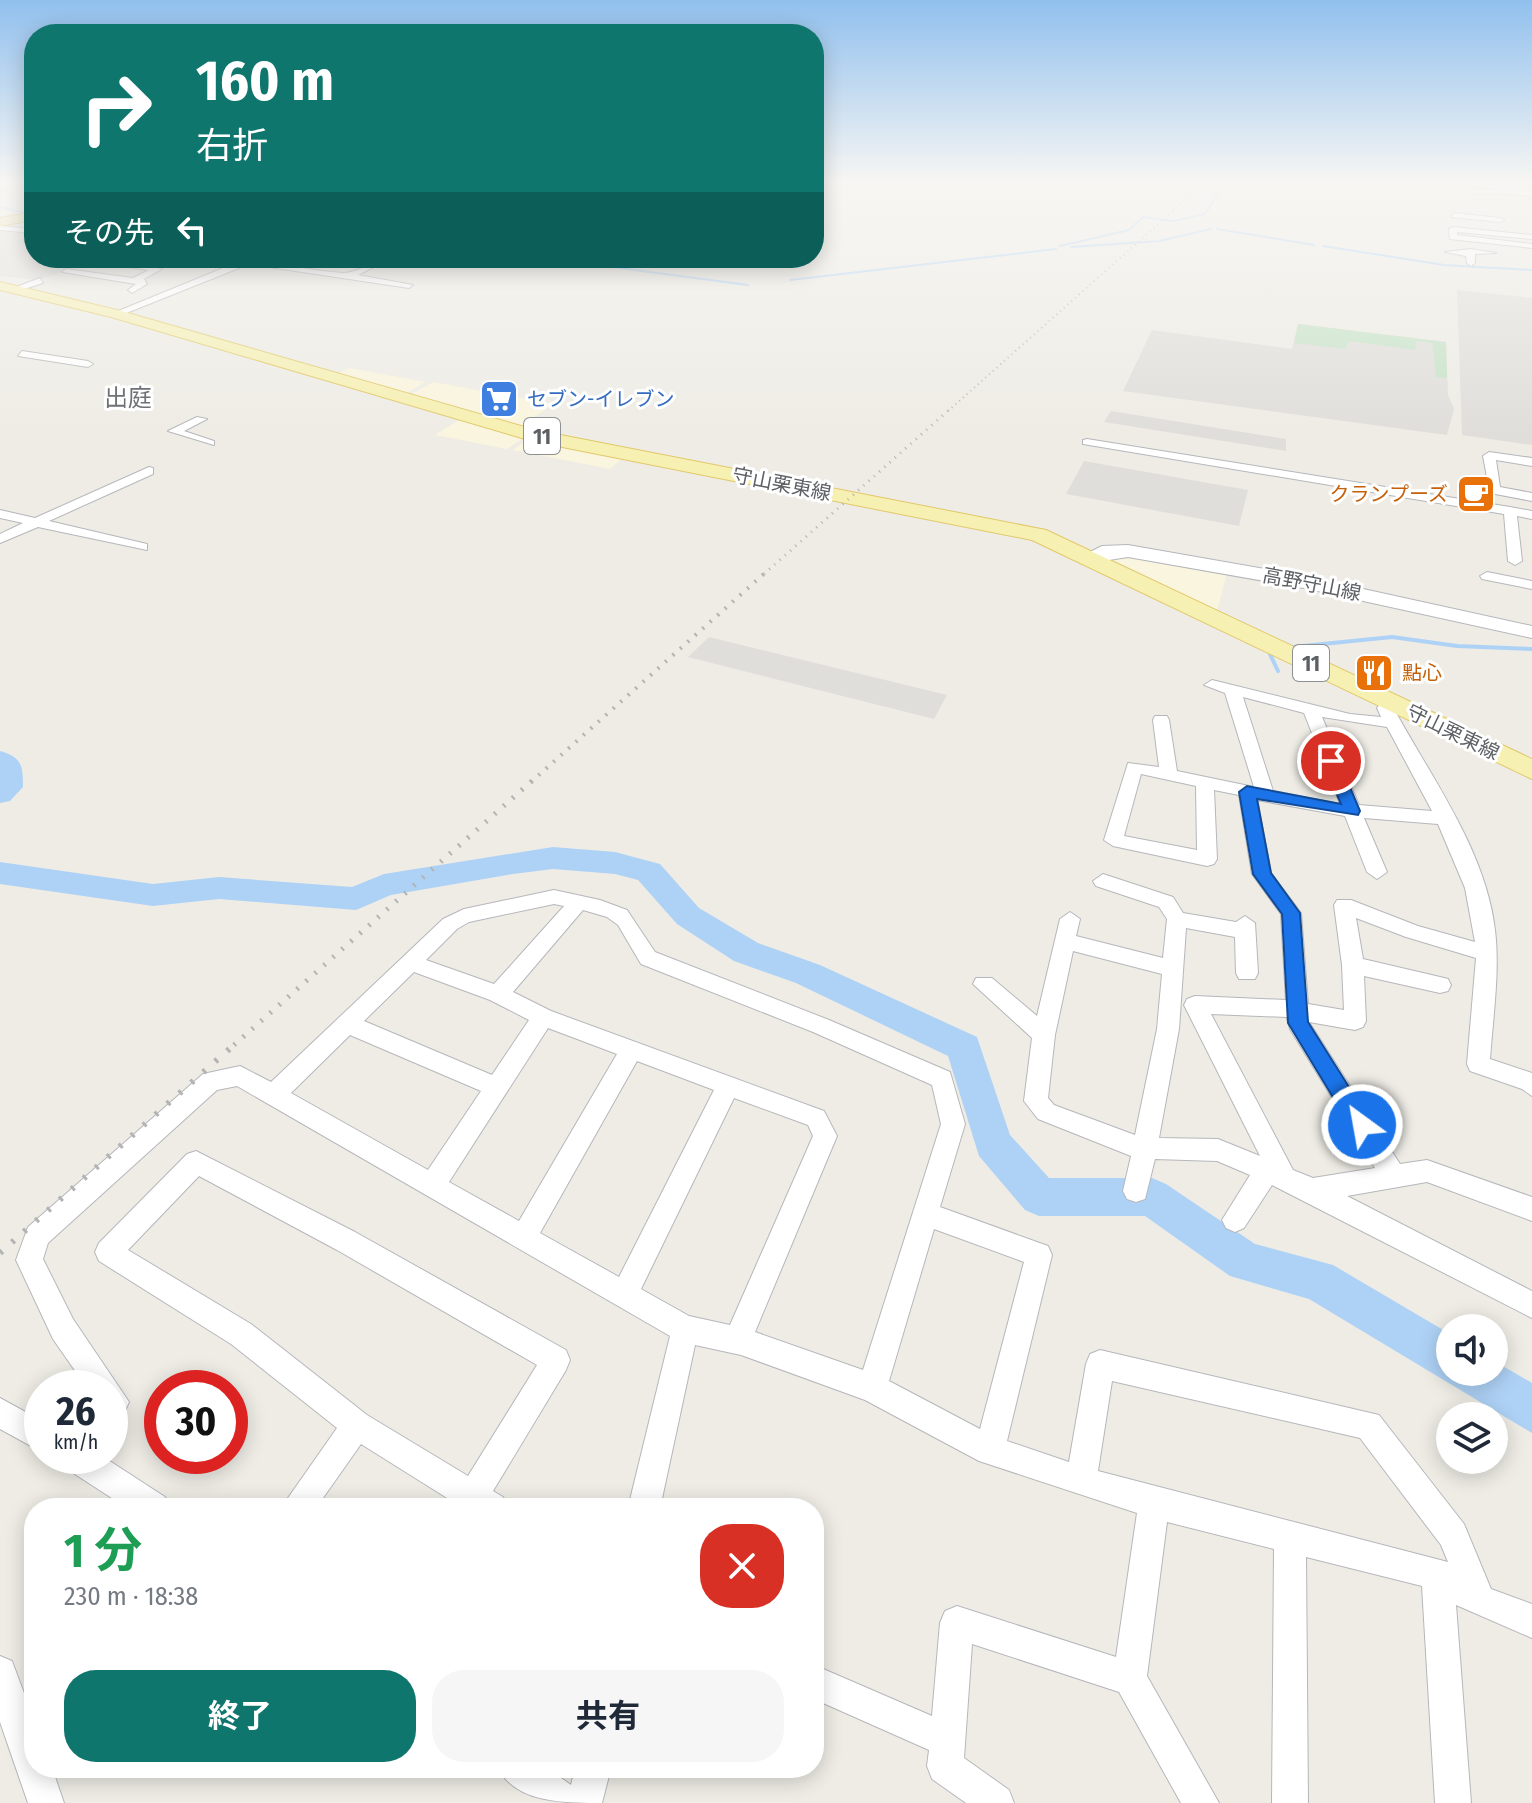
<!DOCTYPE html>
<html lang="ja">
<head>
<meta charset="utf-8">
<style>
	:root { --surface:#fff; --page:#f6f6f7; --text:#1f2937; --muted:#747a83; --accent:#0f766e }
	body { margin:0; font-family:"Fira Sans Condensed","Noto Sans JP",sans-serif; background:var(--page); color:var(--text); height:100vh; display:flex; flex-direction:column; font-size:30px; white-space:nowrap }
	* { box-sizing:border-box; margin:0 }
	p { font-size:26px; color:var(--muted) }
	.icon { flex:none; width:44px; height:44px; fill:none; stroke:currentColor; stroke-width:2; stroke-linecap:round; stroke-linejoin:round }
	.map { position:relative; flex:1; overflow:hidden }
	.panel { position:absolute; left:24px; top:1498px; width:800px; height:280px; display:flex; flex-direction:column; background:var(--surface); border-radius:32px; box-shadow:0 4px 20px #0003 }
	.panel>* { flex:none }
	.top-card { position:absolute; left:24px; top:24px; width:800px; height:244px; border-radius:32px; box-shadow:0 4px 20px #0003; background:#0f766e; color:#fff; overflow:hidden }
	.fabs { position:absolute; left:1436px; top:1314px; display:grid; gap:16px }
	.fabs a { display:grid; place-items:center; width:72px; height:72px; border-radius:50%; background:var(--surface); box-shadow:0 4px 20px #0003; font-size:40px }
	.speed { position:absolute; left:24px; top:1370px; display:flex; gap:16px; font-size:40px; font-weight:700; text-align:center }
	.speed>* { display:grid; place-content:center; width:104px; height:104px; border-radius:50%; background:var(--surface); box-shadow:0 4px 20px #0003; line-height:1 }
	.speed small { font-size:20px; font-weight:400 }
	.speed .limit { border:12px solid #d22; background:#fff; color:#111 }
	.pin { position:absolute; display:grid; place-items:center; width:68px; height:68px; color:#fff; margin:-34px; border:4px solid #fff; border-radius:50%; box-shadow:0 2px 8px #0007 }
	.me { position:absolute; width:88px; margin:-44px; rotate:328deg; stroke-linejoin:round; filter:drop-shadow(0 0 6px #0008) }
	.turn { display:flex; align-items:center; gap:28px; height:168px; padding:0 40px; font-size:36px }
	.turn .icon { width:104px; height:104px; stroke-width:2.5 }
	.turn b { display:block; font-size:56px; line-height:68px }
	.then { display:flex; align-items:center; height:76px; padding:0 40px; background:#0003; gap:16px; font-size:30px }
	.round { display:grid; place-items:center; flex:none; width:84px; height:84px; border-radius:32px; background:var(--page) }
	.head { display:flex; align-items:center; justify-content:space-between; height:136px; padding:0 40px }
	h1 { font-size:48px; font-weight:700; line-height:60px; color:#1e9e55 }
	.action { display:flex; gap:16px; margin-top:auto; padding:16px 40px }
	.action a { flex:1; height:92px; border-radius:32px; background:var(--accent); color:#fff; font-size:32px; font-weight:700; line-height:92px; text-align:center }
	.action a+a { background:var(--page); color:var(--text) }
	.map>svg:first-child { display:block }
	.commercial { fill:#faf5de }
	.industrial { fill:#e0deda }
	.green { fill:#c5e2c7 }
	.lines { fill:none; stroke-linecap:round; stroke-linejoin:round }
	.stream-far1 { stroke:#aed2f6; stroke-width:2 }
	.stream { stroke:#aed2f6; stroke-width:4 }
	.river { fill:#aed2f6; fill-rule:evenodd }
	.street-casing { stroke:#b6b7bb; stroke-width:2 }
	.secondary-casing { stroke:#b4b7bb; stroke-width:2 }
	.primary-casing { stroke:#e2c86a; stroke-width:2 }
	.highway-casing { stroke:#daaa19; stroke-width:2 }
	.street { fill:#fff; fill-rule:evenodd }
	.secondary { fill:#fff; fill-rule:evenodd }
	.primary { fill:#f6f0b2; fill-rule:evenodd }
	.highway { fill:#f1e199; fill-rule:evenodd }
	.rail-far4 { stroke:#b3b4b4; stroke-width:2; stroke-dasharray:1 4; stroke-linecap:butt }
	.rail-far3 { stroke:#b3b4b4; stroke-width:3; stroke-dasharray:1 6; stroke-linecap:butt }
	.rail-far2 { stroke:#b3b4b4; stroke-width:4; stroke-dasharray:2 8; stroke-linecap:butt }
	.rail-far1 { stroke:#b3b4b4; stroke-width:5; stroke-dasharray:2 10; stroke-linecap:butt }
	.rail { stroke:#b3b4b4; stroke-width:6; stroke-dasharray:3 13; stroke-linecap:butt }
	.route { fill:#1a73e8; stroke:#114b97; stroke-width:2 }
	.labels { text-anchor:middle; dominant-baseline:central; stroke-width:6; stroke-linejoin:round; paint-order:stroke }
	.far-shop-label { font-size:20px; fill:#366cbe; stroke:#fff; text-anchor:start }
	.far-street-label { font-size:20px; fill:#5d6064; stroke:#fff }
	.far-food-label { font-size:20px; fill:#c56008; stroke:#fff; text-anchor:end }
	.shield { fill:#fff; stroke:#8e9092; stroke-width:2 }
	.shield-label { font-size:22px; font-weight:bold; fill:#5d6064 }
	.far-quarter-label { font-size:24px; fill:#6e7276; stroke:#fff }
</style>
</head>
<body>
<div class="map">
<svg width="1532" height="1803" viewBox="0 0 1532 1803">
	<rect width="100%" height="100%" fill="#eeece5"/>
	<path class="commercial" d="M 349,368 L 425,382 L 405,394 L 338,374 Z
		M 433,382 L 553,404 L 521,427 L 410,395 Z
		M 459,420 L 525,437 L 507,449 L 435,435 Z
		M 529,438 L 623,458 L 610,469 L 513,450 Z
		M 1121,554 L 1227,573 L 1217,611 L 1111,559 Z"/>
	<path class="industrial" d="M 0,228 L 34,232 L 34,258 L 107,258 L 37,280 L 0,276 Z
		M 1457,290 L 1532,298 L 1532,445 L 1462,435 Z
		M 1298,324 L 1446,342 L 1448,395 L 1454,409 L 1447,435 L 1123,391 L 1152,330 L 1292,349 Z
		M 1111,411 L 1286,439 L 1286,451 L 1104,422 Z
		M 1084,461 L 1248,490 L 1239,526 L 1066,494 Z
		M 709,637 L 947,695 L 934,719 L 688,657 Z"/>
	<path class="green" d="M 1298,324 L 1446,342 L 1447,378 L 1436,377 L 1432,343 L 1416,341 L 1415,350 L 1348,341 L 1346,349 L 1294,343 Z"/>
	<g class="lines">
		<path class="stream-far1" d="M 1213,201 L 1223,180
			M 0,207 L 34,215
			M 1217,229 L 1314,245
			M 1060,246 L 1129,230 L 1143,217 L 1173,221 L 1205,214 L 1213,202
			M 1323,246 L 1444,265 L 1532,270
			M 1071,247 L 1159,241 L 1211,229
			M 544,258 L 748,285
			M 790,280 L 1056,249"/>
		<path class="stream" d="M 1293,647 L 1392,637 L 1457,646 L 1532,649
			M 1269,652 L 1278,671"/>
		<path class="river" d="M 0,751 C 22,757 23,766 23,787 L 10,801 L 0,803 Z
			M 553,847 L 615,852 L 660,864 L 699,908 L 758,943 L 820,965 L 977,1037 L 1010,1135 L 1049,1178 L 1152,1178 L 1166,1184 L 1255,1244 L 1333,1265 L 1450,1334 L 1450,1372 L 1494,1372 L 1494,1361 L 1532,1383 L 1532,1433 L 1309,1299 L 1230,1276 L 1145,1216 L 1039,1216 L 1025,1210 L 979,1156 L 948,1056 L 796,983 L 734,961 L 677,924 L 638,880 L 615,874 L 553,869 L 513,874 L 391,895 L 356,910 L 219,899 L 153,906 L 0,884 L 0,862 L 153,884 L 219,877 L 352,887 L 384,874 Z"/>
		<g class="street-casing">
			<path id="street" d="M 1473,190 L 1530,191 L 1532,195 L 1471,193 Z
				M 1454,213 L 1500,218 L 1504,220 L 1500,222 L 1451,217 Z
				M 0,226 L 34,229 L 34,233 L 0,230 Z
				M 1453,227 L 1532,235 L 1532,239 L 1457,232 L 1457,235 L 1532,244 L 1532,248 L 1450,239 L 1449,229 Z
				M 1470,249 L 1496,253 L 1475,254 L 1475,263 L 1471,266 L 1467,263 L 1466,256 L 1445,252 Z
				M 129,258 L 140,258 L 132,263 L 162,269 L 144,279 L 147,284 L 132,293 L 128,290 L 136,284 L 62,272 L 66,269 L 133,278 L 149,270 L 120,266 L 120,262 Z
				M 224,258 C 264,258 303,271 344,273 C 360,273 374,258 391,258 L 358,275 L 413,285 L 409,288 L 249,264 L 119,316 L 111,314 L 238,262 Z
				M 40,278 L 43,283 L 15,292 L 11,289 Z
				M 22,351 L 88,361 L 93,364 L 88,367 L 18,356 Z
				M 197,417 L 207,419 L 184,431 L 214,441 L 214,445 L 168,431 Z
				M 1087,439 L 1510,507 L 1532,511 L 1532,519 L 1517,516 L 1522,561 L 1515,565 L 1508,561 L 1504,514 L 1083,444 L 1083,440 Z
				M 1489,452 L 1532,458 L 1532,466 L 1496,460 L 1500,487 L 1532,493 L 1532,501 L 1490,493 L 1483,456 Z
				M 149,467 L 153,468 L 153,474 L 49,521 L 147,544 L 147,550 L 38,527 L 0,543 L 0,534 L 23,523 L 0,518 L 0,510 L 35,518 Z
				M 1487,572 L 1532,581 L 1532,589 L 1482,579 L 1480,576 Z
				M 1212,680 L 1350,714 L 1381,717 L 1377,708 L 1385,699 L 1397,699 L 1399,702 L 1394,709 C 1431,777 1486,851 1495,930 C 1500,972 1493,1016 1490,1059 L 1532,1073 L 1532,1096 L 1522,1089 L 1470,1071 L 1467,1064 L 1476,958 L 1406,937 L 1356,918 L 1363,959 L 1440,977 L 1448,979 L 1451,985 L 1448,991 L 1440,993 L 1364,976 L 1366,1021 L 1363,1027 L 1355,1030 L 1309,1022 L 1400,1164 L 1427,1160 L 1532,1197 L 1532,1221 L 1427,1182 L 1347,1196 L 1532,1291 L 1532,1318 L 1272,1185 L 1244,1228 L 1235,1232 L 1226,1228 L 1222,1220 L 1250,1175 L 1217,1161 L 1155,1159 L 1145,1199 L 1136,1202 L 1127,1199 L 1123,1191 L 1131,1156 L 1038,1119 L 1024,1101 L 1032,1038 L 973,984 L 976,978 L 992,978 L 1037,1016 L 1060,919 L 1070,912 L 1080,919 L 1076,936 L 1163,958 L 1167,919 L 1159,907 L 1096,886 L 1093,881 L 1103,874 L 1173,897 L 1183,913 L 1236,922 L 1245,916 L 1255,923 L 1258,973 L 1255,979 L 1239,979 L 1236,973 L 1235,937 L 1186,928 L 1179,1029 L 1159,1138 L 1218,1139 L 1260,1156 L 1184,1005 L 1187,999 L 1195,996 L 1286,1000 L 1281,914 L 1252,874 L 1239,795 L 1214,790 L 1217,859 L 1214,864 L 1207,866 L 1113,846 L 1104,840 L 1128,763 L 1159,767 L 1153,720 L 1155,716 L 1167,716 L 1169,720 L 1177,771 L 1254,787 L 1225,693 L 1204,685 ZM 1243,697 L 1304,713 L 1340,804 L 1273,791 ZM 1322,717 L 1387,727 L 1432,811 L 1359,805 ZM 1141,774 L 1196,786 L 1197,850 L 1124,836 ZM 1257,800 L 1345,816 L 1367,872 L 1377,879 L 1387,872 L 1364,818 L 1438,824 L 1465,888 L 1475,942 L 1418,926 L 1351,900 L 1337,900 L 1334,905 L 1342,965 L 1344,1010 L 1308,1004 L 1301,913 L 1271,873 ZM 1073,951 L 1162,974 L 1157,1029 L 1135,1135 L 1054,1105 L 1048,1098 L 1055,1035 ZM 1211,1014 L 1287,1017 L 1290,1029 L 1375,1168 L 1313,1178 L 1293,1170 Z
				M 554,890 L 600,900 L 627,910 L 655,952 L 829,1020 L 950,1072 L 965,1124 L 940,1207 L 1048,1246 L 1052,1255 L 1007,1441 L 1069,1462 L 1086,1364 L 1090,1354 L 1100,1350 L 1379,1415 L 1464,1524 L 1491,1589 L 1532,1604 L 1532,1638 L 1456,1605 L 1471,1803 L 1435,1803 L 1422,1586 L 1306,1557 L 1308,1803 L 1272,1803 L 1274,1549 L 1167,1522 L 1147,1676 L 1219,1803 L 1181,1803 L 1119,1692 L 972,1644 L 964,1758 L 1009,1790 L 1014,1803 L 966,1803 L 932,1779 L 927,1766 L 929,1750 L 814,1699 L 814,1665 L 932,1716 L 940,1623 L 945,1611 L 957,1606 L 1116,1657 L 1137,1513 L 979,1461 L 865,1400 L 741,1355 L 695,1345 L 660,1508 L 628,1508 L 670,1336 L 237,1086 L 217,1090 L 48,1243 L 43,1259 L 73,1319 L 129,1402 L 120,1421 L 110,1426 L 110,1388 L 87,1388 L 53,1339 L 16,1260 L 28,1227 L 203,1074 L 240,1066 L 271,1082 L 443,919 L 464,909 ZM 554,904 L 564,906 L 494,984 L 426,960 L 457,929 L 469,922 ZM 583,910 L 607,917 L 618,925 L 641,964 L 813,1032 L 932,1085 L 941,1124 L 863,1370 L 755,1332 L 837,1136 L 824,1111 L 551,1011 L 513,992 ZM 414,972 L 490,1000 L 529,1020 L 492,1075 L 364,1021 ZM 548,1028 L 617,1054 L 519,1221 L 449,1182 ZM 350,1035 L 481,1091 L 428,1170 L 291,1093 ZM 637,1061 L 714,1090 L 619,1277 L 540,1233 ZM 734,1098 L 808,1125 L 813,1136 L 730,1325 L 689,1316 L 641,1289 ZM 934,1229 L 1024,1262 L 980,1429 L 889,1381 ZM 1112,1381 L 1360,1438 L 1441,1545 L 1448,1562 L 1098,1471 Z
				M 196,1151 L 355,1232 L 566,1350 L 570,1360 L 566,1370 L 493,1491 L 503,1497 L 508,1508 L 463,1508 L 361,1444 L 316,1508 L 281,1508 L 337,1428 L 231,1344 L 99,1261 L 95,1252 L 99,1243 L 187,1154 ZM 199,1176 L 337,1250 L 537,1365 L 468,1476 L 367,1415 L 251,1324 L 128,1250 Z
				M 0,1398 L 42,1421 L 42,1452 L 0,1429 Z
				M 60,1456 L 102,1456 L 165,1497 L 170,1508 L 127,1508 L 64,1467 Z
				M 0,1656 L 12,1661 L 34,1720 L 34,1768 L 52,1768 L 64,1803 L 28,1803 L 0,1722 Z
				M 498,1768 L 547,1768 L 571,1785 L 575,1768 L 611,1768 L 602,1803 C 563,1803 516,1803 498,1768 Z"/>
		</g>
		<g class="secondary-casing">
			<path id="secondary" d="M 14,180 L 30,180 L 0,191 L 0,185 Z
				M 1448,180 L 1471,180 L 1532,191 L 1532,197 Z
				M 1128,545 L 1304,576 L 1532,626 L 1532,638 L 1304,588 L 1128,557 L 1090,563 L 1080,557 L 1102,546 Z"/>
		</g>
		<g class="primary-casing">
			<path id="primary" d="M 0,282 L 121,311 L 535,430 L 1046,530 L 1532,759 L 1532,779 L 1032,540 L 532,441 L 111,317 L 0,290 Z"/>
		</g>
		<g class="highway-casing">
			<path id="highway" d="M 34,212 L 34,220 L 0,226 L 0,218 Z"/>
		</g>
		<use href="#street" class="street"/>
		<use href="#secondary" class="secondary"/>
		<use href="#primary" class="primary"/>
		<use href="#highway" class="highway"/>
		<path class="rail-far4" d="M 948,411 L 1208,180"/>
		<path class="rail-far3" d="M 764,574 L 950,409"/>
		<path class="rail-far2" d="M 531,782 L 766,572"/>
		<path class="rail-far1" d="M 234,1045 L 533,780"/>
		<path class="rail" d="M 0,1253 L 236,1043"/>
	</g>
	<linearGradient id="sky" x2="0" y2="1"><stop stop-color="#91c0ee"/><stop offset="0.42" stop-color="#f7f6f3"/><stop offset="1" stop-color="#f7f6f3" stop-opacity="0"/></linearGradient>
	<rect width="1532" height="433" fill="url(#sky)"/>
	<path class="route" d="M 1331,756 L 1339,761 L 1360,811 L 1358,815 L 1257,799 L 1271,873 L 1300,913 L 1308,1022 L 1373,1125 L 1370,1132 L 1354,1132 L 1288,1023 L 1282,914 L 1253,874 L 1239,792 L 1247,786 L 1341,804 L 1323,761 Z"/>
	<defs>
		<g id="supermarket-square" transform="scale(2)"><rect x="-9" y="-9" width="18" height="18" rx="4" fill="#3f7fe0" stroke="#fff"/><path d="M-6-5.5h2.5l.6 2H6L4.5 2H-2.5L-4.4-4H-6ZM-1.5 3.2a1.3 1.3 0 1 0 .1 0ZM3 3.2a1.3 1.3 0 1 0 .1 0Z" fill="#fff"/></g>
		<g id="cafe-square" transform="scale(2)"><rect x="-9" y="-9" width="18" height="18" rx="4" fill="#e8710a" stroke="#fff"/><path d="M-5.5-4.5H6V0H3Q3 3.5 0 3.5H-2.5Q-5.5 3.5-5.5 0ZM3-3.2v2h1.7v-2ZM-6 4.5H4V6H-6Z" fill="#fff"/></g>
		<g id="restaurant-square" transform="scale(2)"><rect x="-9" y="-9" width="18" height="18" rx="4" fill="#e8710a" stroke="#fff"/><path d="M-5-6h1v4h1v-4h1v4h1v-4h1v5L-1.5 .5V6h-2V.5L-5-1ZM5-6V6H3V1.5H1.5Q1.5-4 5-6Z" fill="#fff"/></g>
	</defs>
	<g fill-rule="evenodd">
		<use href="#supermarket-square" x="499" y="399"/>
		<use href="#cafe-square" x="1476" y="494"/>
		<use href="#restaurant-square" x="1374" y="673"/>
	</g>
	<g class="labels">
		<g class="far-shop-label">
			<text x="527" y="399">セブン-イレブン</text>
		</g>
		<g class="far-street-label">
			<text transform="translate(782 484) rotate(11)">守山栗東線</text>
			<text transform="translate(1312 584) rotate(11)">高野守山線</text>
			<text transform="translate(1453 732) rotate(26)">守山栗東線</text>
		</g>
		<g class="far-food-label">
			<text x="1448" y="494">クランプーズ</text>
			<text x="1402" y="673" text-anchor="start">點心</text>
		</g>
		<g class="shield">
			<rect x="524" y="418" width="36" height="36" rx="6"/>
			<rect x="1293" y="645" width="36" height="36" rx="6"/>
		</g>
		<g class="shield-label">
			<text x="542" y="436">11</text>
			<text x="1311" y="663">11</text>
		</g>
		<g class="far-quarter-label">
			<text x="128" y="398">出庭</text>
		</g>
	</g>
</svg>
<div class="fabs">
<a><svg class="icon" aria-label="sound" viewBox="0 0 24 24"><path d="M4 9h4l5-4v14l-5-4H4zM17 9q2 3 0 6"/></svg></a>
<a><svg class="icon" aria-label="layers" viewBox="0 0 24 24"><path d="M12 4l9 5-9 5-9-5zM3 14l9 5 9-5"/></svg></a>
</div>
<div class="speed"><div>26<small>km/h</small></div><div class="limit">30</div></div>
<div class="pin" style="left:1331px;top:761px;background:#d93025"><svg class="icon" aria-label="arrive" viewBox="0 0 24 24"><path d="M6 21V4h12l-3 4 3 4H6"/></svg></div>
<svg class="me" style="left:1362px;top:1125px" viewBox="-20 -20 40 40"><circle r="17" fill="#1a73e8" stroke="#fff" stroke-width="3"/><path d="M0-11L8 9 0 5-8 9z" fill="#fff"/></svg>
<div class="top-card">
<div class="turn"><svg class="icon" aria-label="right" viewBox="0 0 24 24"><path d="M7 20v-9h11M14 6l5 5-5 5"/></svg><div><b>160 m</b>右折</div></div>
<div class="then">その先<svg class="icon" aria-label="left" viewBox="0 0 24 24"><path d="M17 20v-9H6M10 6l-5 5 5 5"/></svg></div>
</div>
<section class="panel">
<div class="head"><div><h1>1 分</h1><p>230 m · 18:38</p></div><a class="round" style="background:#d93025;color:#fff"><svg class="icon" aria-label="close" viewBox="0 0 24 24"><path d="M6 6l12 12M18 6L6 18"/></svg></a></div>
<div class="action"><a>終了</a><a>共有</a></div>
</section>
</div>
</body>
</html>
